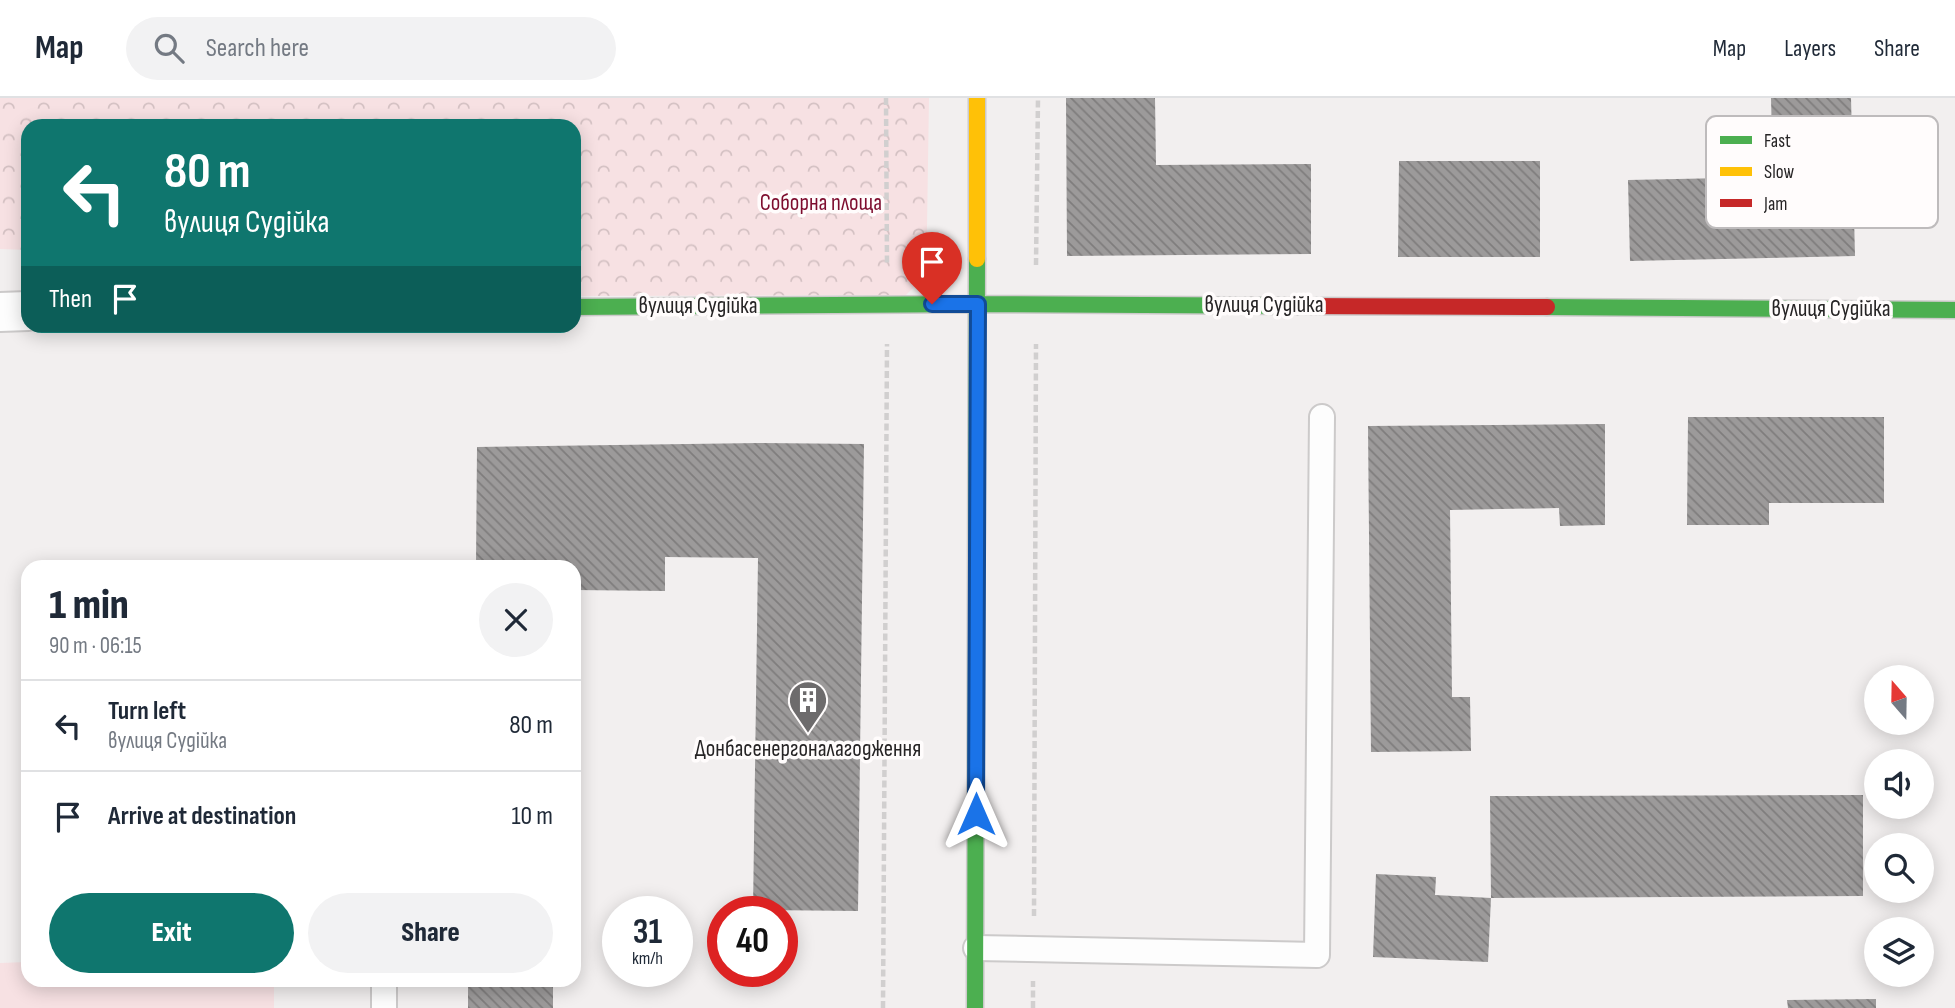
<!DOCTYPE html>
<html lang="en">
<head>
<meta charset="utf-8">
<style>
	:root { --surface:#fff; --page:#f2f2f3; --text:#1f2937; --muted:#747a83; --line:#e0e1e3; --accent:#0f766e }
	body { margin:0; font-family:"Sofia Sans Condensed",sans-serif; background:var(--page); color:var(--text); height:100vh; display:flex; flex-direction:column; font-size:26px; white-space:nowrap }
	* { box-sizing:border-box; margin:0 }
	p { font-size:23px; color:var(--muted) }
	.icon { flex:none; width:38px; height:38px; fill:none; stroke:currentColor; stroke-width:2; stroke-linecap:round; stroke-linejoin:round }
	.map { position:relative; flex:1; overflow:hidden }
	.side { position:absolute; left:21px; top:462px; width:560px; height:427px; display:flex; flex-direction:column; background:var(--surface); border-radius:21px; box-shadow:0 4px 18px #0003 }
	.side>* { flex:none }
	.guide { position:absolute; left:21px; top:21px; width:560px; height:214px; border-radius:21px; box-shadow:0 4px 18px #0003; background:#0f766e; color:#fff; overflow:hidden }
	.needle { width:46px; rotate:340deg }
	.controls { position:absolute; left:1864px; top:567px; display:grid; gap:14px }
	.controls a { display:grid; place-items:center; width:70px; height:70px; border-radius:50%; background:var(--surface); box-shadow:0 4px 18px #0003; font-size:35px }
	.speed { position:absolute; left:602px; top:798px; display:flex; gap:14px; font-size:35px; font-weight:700; text-align:center }
	.speed>* { display:grid; place-content:center; width:91px; height:91px; border-radius:50%; background:var(--surface); box-shadow:0 4px 18px #0003; line-height:1 }
	.speed small { font-size:18px; font-weight:400 }
	.speed .limit { border:10px solid #d22; background:#fff; color:#111 }
	.pin { position:absolute; display:grid; place-items:center; width:60px; height:60px; color:#fff; margin:-72px -30px; border-radius:50% 50% 50% 0; rotate:-45deg; box-shadow:0 0 7px #0007 }
	.pin .icon { rotate:45deg }
	.me { position:absolute; width:77px; margin:-38px; rotate:0deg; stroke-linejoin:round; filter:drop-shadow(0 0 5px #0008) }
	.turn { display:flex; align-items:center; gap:24px; height:147px; padding:0 28px; font-size:32px }
	.turn .icon { width:91px; height:91px; stroke-width:2.5 }
	.turn b { display:block; font-size:49px; line-height:60px }
	.then { display:flex; align-items:center; height:66px; padding:0 28px; background:#0003; gap:14px; font-size:26px }
	.round { display:grid; place-items:center; flex:none; width:74px; height:74px; border-radius:37px; background:var(--page) }
	.headline { display:flex; align-items:center; justify-content:space-between; height:119px; padding:0 28px }
	h1 { font-size:42px; font-weight:800; line-height:52px }
	.action { display:flex; gap:14px; margin-top:auto; padding:14px 28px }
	.action a { flex:1; height:80px; border-radius:42px; background:var(--accent); color:#fff; font-size:28px; font-weight:800; line-height:80px; text-align:center }
	.action a+a { background:var(--page); color:var(--text) }
	ul { padding:0; list-style:none }
	li { display:flex; align-items:center; gap:21px; height:91px; padding:0 28px; border-top:2px solid var(--line) }
	li div { flex:1 }
	li b { display:block; font-size:26px }
	li em { font-style:normal }
	header { display:flex; align-items:center; gap:42px; box-sizing:border-box; height:98px; padding:0 35px; background:var(--surface); border-bottom:2px solid var(--line) }
	header strong { font-size:33px }
	nav { display:flex; gap:38px; margin-inline-start:auto; font-size:24px }
	.search { width:490px; height:63px; background:var(--page); display:flex; align-items:center; gap:18px; box-sizing:border-box; padding:0 24px; border-radius:38px; color:var(--muted); font-size:26px }
	.map>svg:first-child { display:block }
	.park { fill:url(#park-crowns) }
	.pitch { fill:#f7e1e3 }
	.building { fill:url(#building-back-hatch) }
	.lines { fill:none; stroke-linecap:round; stroke-linejoin:round }
	.lane-casing { stroke:#cccaca; stroke-width:28 }
	.street-casing { stroke:#cccaca; stroke-width:42 }
	.fast-casing { stroke:#cccaca; stroke-width:19 }
	.slow-casing { stroke:#cccaca; stroke-width:19 }
	.jam-casing { stroke:#cccaca; stroke-width:19 }
	.path { stroke:#d1cfcf; stroke-width:4.5; stroke-dasharray:7 3.5; stroke-linecap:butt }
	.lane { stroke:#fdfdfd; stroke-width:24 }
	.street { stroke:#fdfdfd; stroke-width:38 }
	.fast { stroke:#4caf50; stroke-width:16 }
	.slow { stroke:#ffc107; stroke-width:16 }
	.jam { stroke:#c62828; stroke-width:16 }
	.route-casing { stroke:#114b97; stroke-width:18 }
	.route { stroke:#1a73e8; stroke-width:12 }
	.labels { text-anchor:middle; dominant-baseline:central; stroke-width:7; stroke-linejoin:round; paint-order:stroke }
	.park-label { font-size:23px; fill:#7d0c2e; stroke:#fffcfc }
	.street-label { font-size:23px; fill:#262425; stroke:#fffcfc }
	.poi-label { font-size:23px; fill:#262425; stroke:#fffcfc }
	.key { fill:#fffcfc; stroke:#bebbbc; stroke-width:2 }
	.key-label { font-size:19px; fill:#262425 }
</style>
</head>
<body>
<header>
<strong>Map</strong>
<div class="search"><svg class="icon" aria-label="search" viewBox="0 0 24 24"><circle cx="10" cy="10" r="6"/><path d="M15 15l6 6"/></svg>Search here</div>
<nav><a>Map</a><a>Layers</a><a>Share</a></nav>
</header>
<div class="map">
<svg width="1955" height="910" viewBox="0 0 1955 910">
	<defs>
		<pattern id="park-crowns" width="20" height="18" patternUnits="userSpaceOnUse" patternTransform="scale(1.75)"><rect width="20" height="18" fill="#f7e1e3"/><path d="M2 6a3 3 0 1 1 6 0M12 15a3 3 0 1 1 6 0" fill="none" stroke="#d4c1c3"/></pattern>
		<pattern id="building-back-hatch" width="6" height="6" patternUnits="userSpaceOnUse" patternTransform="scale(1.75)"><rect width="6" height="6" fill="#9c9a9a"/><path d="M-1 5l2 2M0 0l6 6M5-1l2 2" fill="none" stroke="#7f7d7d"/></pattern>
	</defs>
	<rect width="100%" height="100%" fill="#f2efef"/>
	<path class="park" d="M 0,0 L 929,0 L 927,130 L 922,181 L 906,197 L 574,198 L 574,28 L 28,28 L 28,152 L 0,151 Z"/>
	<path class="pitch" d="M 28,864 L 28,882 L 274,882 L 274,910 L 0,910 L 0,865 Z"/>
	<path class="building" d="M 1066,0 L 1155,0 L 1156,67 L 1311,66 L 1311,156 L 1067,158 Z
		M 1771,0 L 1851,0 L 1855,158 L 1630,163 L 1628,82 L 1773,79 Z
		M 1399,63 L 1540,63 L 1540,159 L 1398,159 Z
		M 1688,319 L 1884,319 L 1884,405 L 1769,405 L 1769,427 L 1687,427 Z
		M 1605,326 L 1605,427 L 1560,428 L 1559,410 L 1450,412 L 1452,599 L 1470,599 L 1471,653 L 1371,654 L 1368,328 Z
		M 759,345 L 864,346 L 858,813 L 753,812 L 758,460 L 665,459 L 665,493 L 574,492 L 574,469 L 476,469 L 477,349 Z
		M 1863,697 L 1863,798 L 1491,800 L 1490,698 Z
		M 1376,776 L 1436,779 L 1435,797 L 1491,800 L 1488,864 L 1373,859 Z
		M 468,882 L 553,882 L 553,910 L 468,910 Z
		M 1876,901 L 1876,910 L 1788,910 L 1787,902 Z"/>
	<g class="lines">
		<g class="lane-casing">
			<path id="lane" d="M 976,850 L 1317,857 L 1322,319
				M 384,882 L 384,910"/>
		</g>
		<g class="street-casing">
			<path id="street" d="M 0,214 L 28,213"/>
		</g>
		<g class="fast-casing">
			<path id="fast" d="M 574,209 L 978,206 L 1297,208
				M 1547,209 L 1955,212
				M 975,910 L 977,161"/>
		</g>
		<g class="slow-casing">
			<path id="slow" d="M 977,161 L 977,0"/>
		</g>
		<g class="jam-casing">
			<path id="jam" d="M 1297,208 L 1547,209"/>
		</g>
		<path class="path" d="M 886,0 L 887,167
			M 1036,167 L 1038,0
			M 1034,818 L 1036,246
			M 883,910 L 887,246
			M 1033,910 L 1033,883"/>
		<use href="#lane" class="lane"/>
		<use href="#street" class="street"/>
		<use href="#fast" class="fast"/>
		<use href="#slow" class="slow"/>
		<use href="#jam" class="jam"/>
	</g>
	<g class="lines">
		<g class="route-casing">
			<path id="route" d="M 932,206 L 978,206 L 976,716"/>
		</g>
		<use href="#route" class="route"/>
	</g>
	<defs>
		<g id="building-pin" transform="scale(2.0125)"><path d="M0 17L-7.5 6A9.5 9.5 0 1 1 7.5 6Z" fill="#6d6b6c" stroke="#fffcfc"/><path d="M-4-6H4V6H1V3H-1V6H-4ZM-2.5-4.3h1.7v1.8h-1.7ZM.8-4.3h1.7v1.8H.8ZM-2.5-1h1.7V.8h-1.7ZM.8-1h1.7V.8H.8Z" fill="#fff"/></g>
	</defs>
	<g fill-rule="evenodd">
		<use href="#building-pin" x="808" y="602"/>
	</g>
	<g class="labels">
		<g class="park-label">
			<text x="821" y="105">Соборна площа</text>
		</g>
		<g class="street-label">
			<text x="1264" y="207">вулиця Судійка</text>
			<text x="698" y="208">вулиця Судійка</text>
			<text x="1831" y="211">вулиця Судійка</text>
		</g>
		<g class="poi-label">
			<text x="808" y="651">Донбасенергоналагодження</text>
		</g>
	</g>
	<rect x="1706" y="18" width="232" height="112" rx="10" class="key"/>
	<rect x="1720" y="38" width="32" height="8" fill="#4caf50"/>
	<rect x="1720" y="69" width="32" height="9" fill="#ffc107"/>
	<rect x="1720" y="101" width="32" height="8" fill="#c62828"/>
	<g class="key-label">
		<text x="1764" y="49">Fast</text>
		<text x="1764" y="80">Slow</text>
		<text x="1764" y="112">Jam</text>
	</g>
</svg>
<div class="controls">
<a><svg class="needle" viewBox="-14 -14 28 28"><path d="M0-13l5 13h-10z" fill="#e53935"/><path d="M0 13l5-13h-10z" fill="#747a83"/></svg></a>
<a><svg class="icon" aria-label="sound" viewBox="0 0 24 24"><path d="M4 9h4l5-4v14l-5-4H4zM17 9q2 3 0 6"/></svg></a>
<a><svg class="icon" aria-label="search" viewBox="0 0 24 24"><circle cx="10" cy="10" r="6"/><path d="M15 15l6 6"/></svg></a>
<a><svg class="icon" aria-label="layers" viewBox="0 0 24 24"><path d="M12 4l9 5-9 5-9-5zM3 14l9 5 9-5"/></svg></a>
</div>
<div class="speed"><div>31<small>km/h</small></div><div class="limit">40</div></div>
<div class="pin" style="left:932px;top:206px;background:#d93025"><svg class="icon" aria-label="arrive" viewBox="0 0 24 24"><path d="M6 21V4h12l-3 4 3 4H6"/></svg></div>
<svg class="me" style="left:976px;top:716px" viewBox="-20 -20 40 40"><path d="M0-17L14 15 0 8-14 15z" fill="#1a73e8" stroke="#fff" stroke-width="4"/></svg>
<div class="guide">
<div class="turn"><svg class="icon" aria-label="left" viewBox="0 0 24 24"><path d="M17 20v-9H6M10 6l-5 5 5 5"/></svg><div><b>80 m</b>вулиця Судійка</div></div>
<div class="then">Then<svg class="icon" aria-label="arrive" viewBox="0 0 24 24"><path d="M6 21V4h12l-3 4 3 4H6"/></svg></div>
</div>
<section class="side">
<div class="headline"><div><h1>1 min</h1><p>90 m · 06:15</p></div><a class="round"><svg class="icon" aria-label="close" viewBox="0 0 24 24"><path d="M6 6l12 12M18 6L6 18"/></svg></a></div>
<ul>
<li><svg class="icon" aria-label="left" viewBox="0 0 24 24"><path d="M17 20v-9H6M10 6l-5 5 5 5"/></svg><div><b>Turn left</b><p>вулиця Судійка</p></div><em>80 m</em></li>
<li><svg class="icon" aria-label="arrive" viewBox="0 0 24 24"><path d="M6 21V4h12l-3 4 3 4H6"/></svg><div><b>Arrive at destination</b></div><em>10 m</em></li>
</ul>
<div class="action"><a>Exit</a><a>Share</a></div>
</section>
</div>
</body>
</html>
